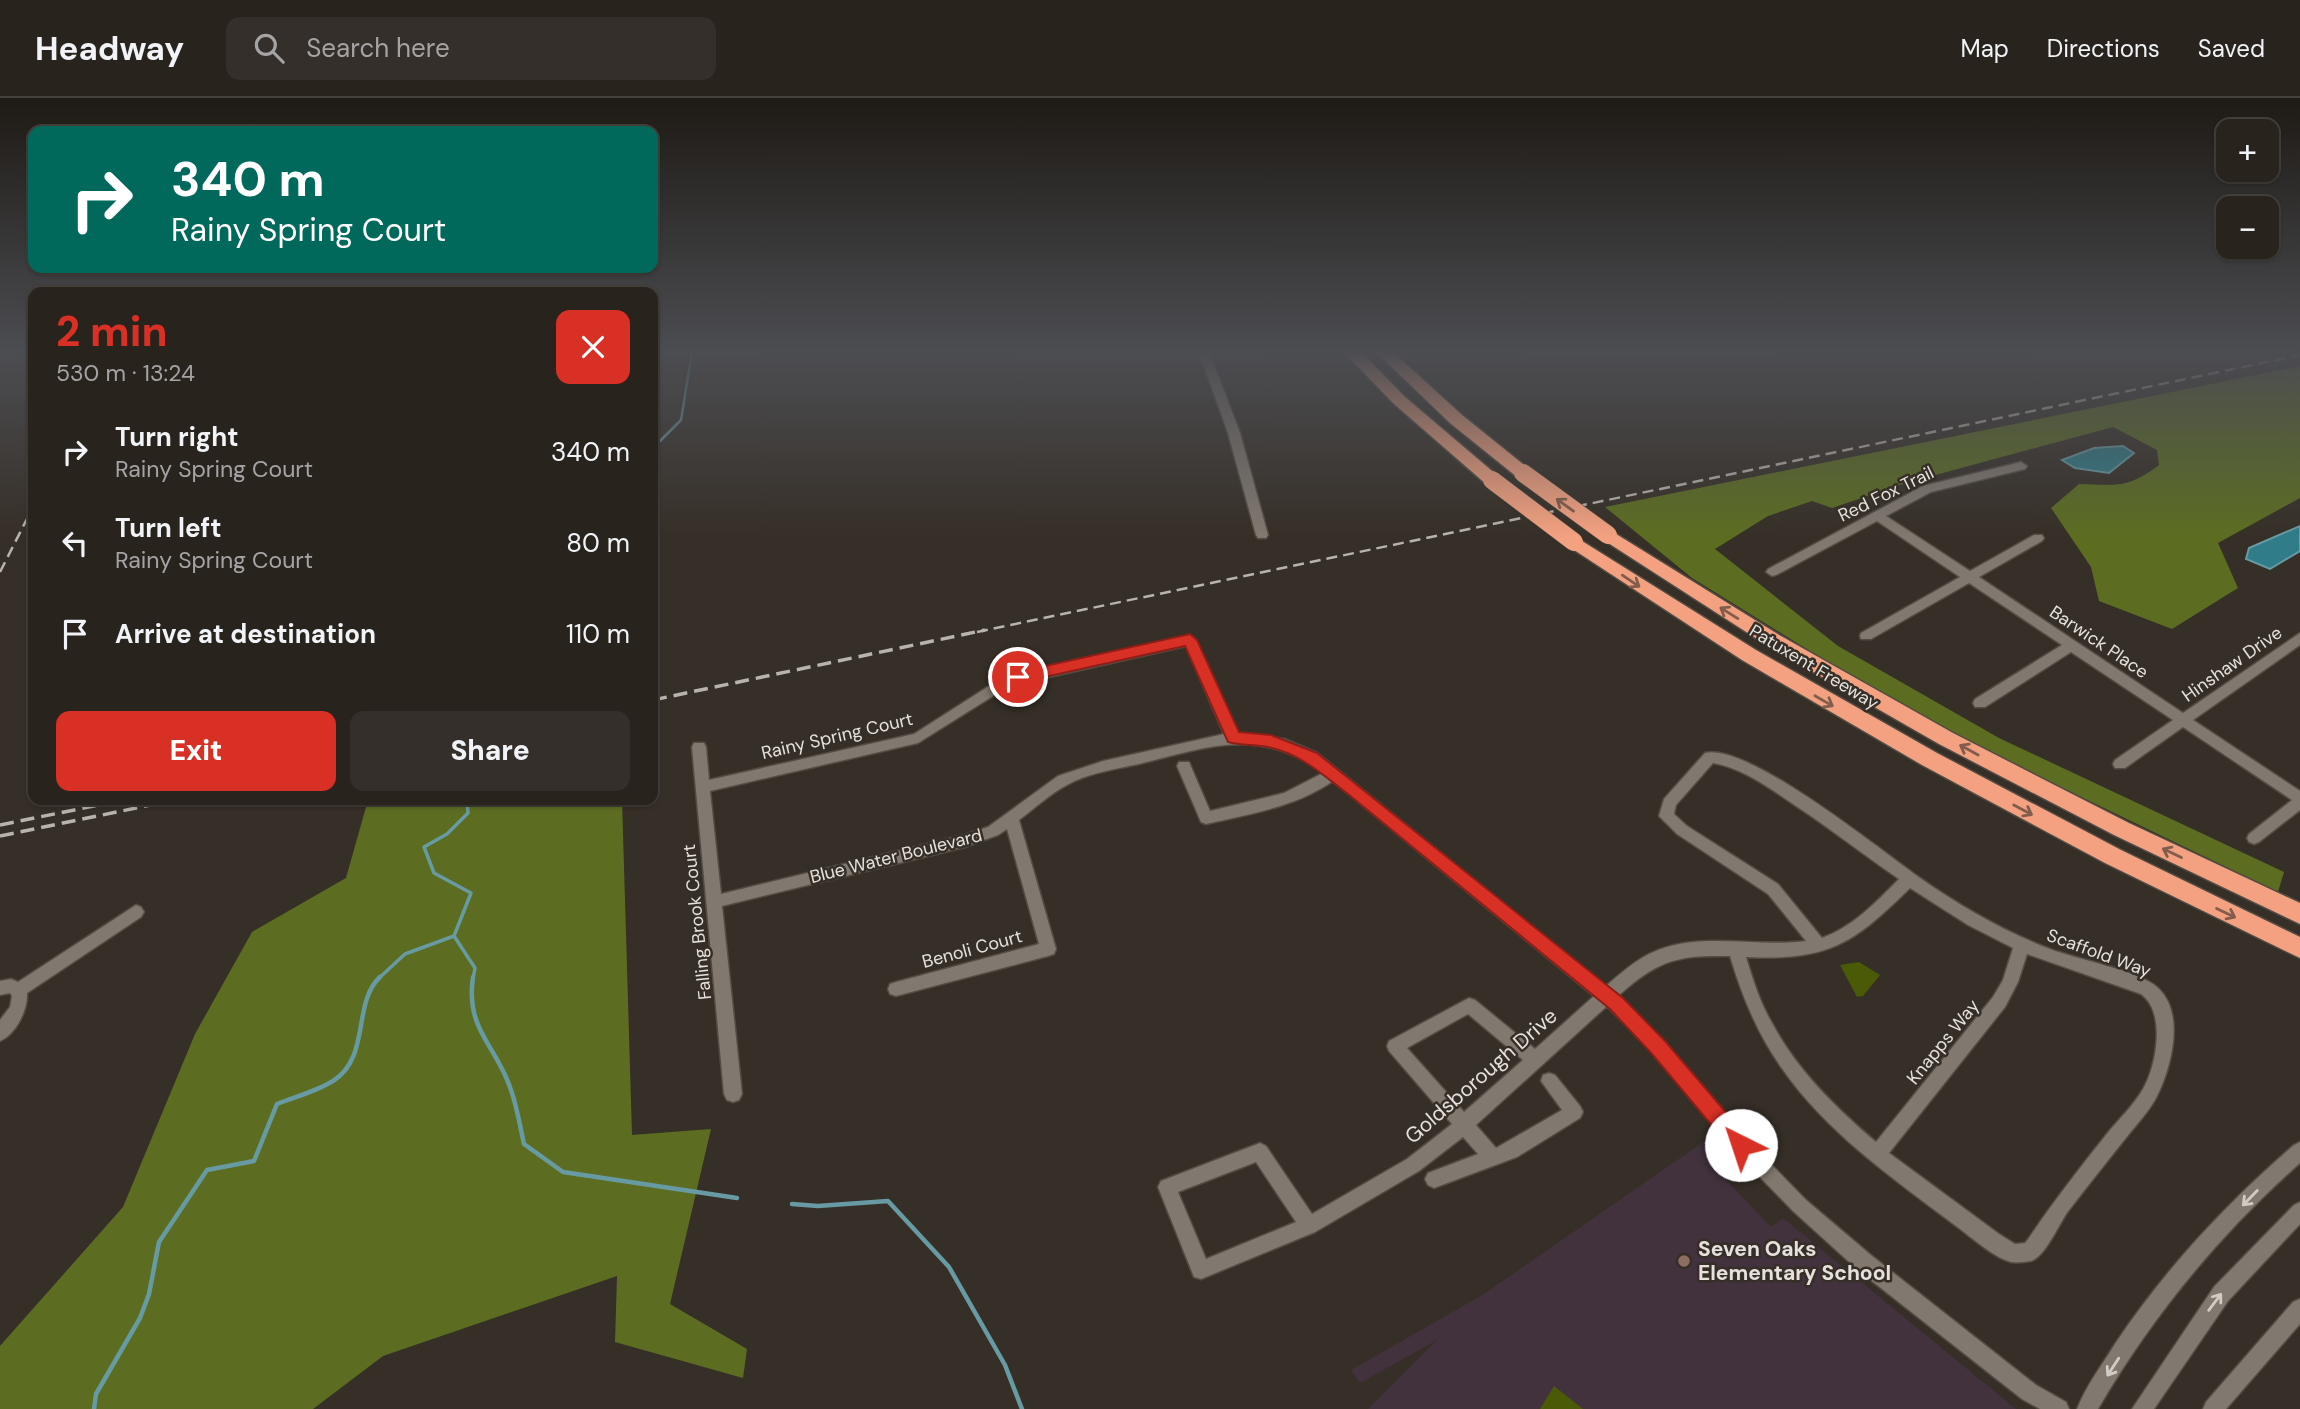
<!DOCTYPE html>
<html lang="en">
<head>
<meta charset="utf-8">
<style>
	:root { --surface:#28231d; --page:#342f2a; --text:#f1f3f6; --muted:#a5a4a4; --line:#44403b; --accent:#d93025 }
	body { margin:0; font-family:"DM Sans",sans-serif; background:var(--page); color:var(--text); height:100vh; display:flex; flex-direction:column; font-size:26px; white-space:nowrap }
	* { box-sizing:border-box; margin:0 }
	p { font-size:23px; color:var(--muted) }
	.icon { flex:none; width:38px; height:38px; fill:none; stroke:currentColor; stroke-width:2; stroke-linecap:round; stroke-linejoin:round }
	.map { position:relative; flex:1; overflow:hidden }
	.sheet { position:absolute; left:28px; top:189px; width:630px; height:518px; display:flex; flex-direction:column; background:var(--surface); border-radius:14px; box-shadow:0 2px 5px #0004,0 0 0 2px var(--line) }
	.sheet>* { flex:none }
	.hud { position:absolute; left:28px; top:28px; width:630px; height:147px; border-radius:14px; box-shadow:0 2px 5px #0004,0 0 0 2px var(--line); background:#00695c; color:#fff; overflow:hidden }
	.tools { position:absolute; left:2216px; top:21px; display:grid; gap:14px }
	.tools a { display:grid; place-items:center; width:63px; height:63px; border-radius:14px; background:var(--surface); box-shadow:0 2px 5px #0004,0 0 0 2px var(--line); font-size:35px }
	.pin { position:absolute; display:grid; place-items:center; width:60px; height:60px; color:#fff; margin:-30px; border:4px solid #fff; border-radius:50%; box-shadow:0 2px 7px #0007 }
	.me { position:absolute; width:77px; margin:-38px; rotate:319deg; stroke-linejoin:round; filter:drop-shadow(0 0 5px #0008) }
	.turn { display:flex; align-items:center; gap:24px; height:147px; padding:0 28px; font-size:32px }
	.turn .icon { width:91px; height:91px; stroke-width:2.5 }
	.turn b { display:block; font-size:49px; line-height:60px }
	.round { display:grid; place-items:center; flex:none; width:74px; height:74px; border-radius:14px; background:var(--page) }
	.summary { display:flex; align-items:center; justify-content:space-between; height:119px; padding:0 28px }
	h1 { font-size:42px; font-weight:800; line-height:52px; color:var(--accent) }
	.cta { display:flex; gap:14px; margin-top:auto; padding:14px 28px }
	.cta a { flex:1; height:80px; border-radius:14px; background:var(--accent); color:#fff; font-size:28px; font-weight:800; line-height:80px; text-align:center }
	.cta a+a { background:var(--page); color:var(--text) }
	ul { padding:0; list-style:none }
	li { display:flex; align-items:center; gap:21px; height:91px; padding:0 28px }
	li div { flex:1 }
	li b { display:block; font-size:26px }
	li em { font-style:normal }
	header { display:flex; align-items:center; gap:42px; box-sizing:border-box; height:98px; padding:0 35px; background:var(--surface); border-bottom:2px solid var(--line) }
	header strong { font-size:33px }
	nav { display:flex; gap:38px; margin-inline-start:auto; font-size:24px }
	.search { width:490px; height:63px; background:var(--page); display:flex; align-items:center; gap:18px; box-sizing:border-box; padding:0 24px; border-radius:14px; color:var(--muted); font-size:26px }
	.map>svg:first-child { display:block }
	.education { fill:#42323e }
	.green { fill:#4a5a06 }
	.forest { fill:#5c6d22 }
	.water { fill:#317c89; stroke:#679aa2; stroke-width:2 }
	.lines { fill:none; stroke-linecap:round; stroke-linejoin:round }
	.stream-far2 { stroke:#679aa2; stroke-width:2.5 }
	.stream-far1 { stroke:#679aa2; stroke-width:3.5 }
	.stream { stroke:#679aa2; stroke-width:4.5 }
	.minor-casing { stroke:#524c44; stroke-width:3 }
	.highway-casing { stroke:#524c44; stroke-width:3 }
	.minor { fill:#81786f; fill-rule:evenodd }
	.highway { fill:#f3a180; fill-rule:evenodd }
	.rail-far1 { stroke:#b9b3ae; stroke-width:2.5; stroke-dasharray:11 6; stroke-linecap:butt }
	.rail { stroke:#b9b3ae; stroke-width:3.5; stroke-dasharray:14 7; stroke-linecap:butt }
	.highway-bridge-casing { stroke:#524c44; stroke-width:19; stroke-linecap:butt }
	.highway-bridge { stroke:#f3a180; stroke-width:18 }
	.oneway { stroke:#825d4b }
	.oneway2 { stroke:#d2ccc6 }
	.route { fill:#d93025; stroke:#8d1f18; stroke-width:2 }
	.education-dot { fill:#8d6e63; stroke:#362f27; stroke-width:2.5 }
	.labels { text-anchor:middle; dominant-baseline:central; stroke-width:5; stroke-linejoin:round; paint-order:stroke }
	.street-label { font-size:18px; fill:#e6e1dc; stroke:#362f27 }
	.near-street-label { font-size:21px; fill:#e6e1dc; stroke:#362f27 }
	.near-poi-label { font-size:21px; font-weight:bold; fill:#e6e1dc; stroke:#362f27; text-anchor:start }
</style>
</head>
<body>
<header>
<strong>Headway</strong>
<div class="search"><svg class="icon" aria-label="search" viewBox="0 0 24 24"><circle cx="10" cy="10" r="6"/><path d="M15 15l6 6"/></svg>Search here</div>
<nav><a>Map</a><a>Directions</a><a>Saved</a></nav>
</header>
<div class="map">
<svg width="2300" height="1311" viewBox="0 0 2300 1311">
	<rect width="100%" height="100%" fill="#362f27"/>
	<path class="education" d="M 1709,1040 L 1736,1071 L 1724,1080 L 1771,1129 L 1783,1120 L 2016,1311 L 1368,1311 L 1437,1242 L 1360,1285 L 1351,1272 L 1484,1196 Z"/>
	<path class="green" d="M 1859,864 L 1880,877 L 1863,898 L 1857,899 L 1840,867 Z
		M 1554,1288 L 1583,1311 L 1540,1311 Z"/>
	<path class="forest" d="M 2300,268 L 2300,400 L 2218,445 L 2238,490 L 2172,531 L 2099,503 L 2091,469 L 2051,410 L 2079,386 C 2117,387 2127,391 2159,367 L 2157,352 L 2113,329 L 1906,385 L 1832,410 L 1812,403 L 1768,418 L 1715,451 L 1838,548 L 1999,640 L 2284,774 L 2278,794 L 1992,656 L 1818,558 L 1692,480 L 1605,409 Z
		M 368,702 L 622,702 L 632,1037 L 711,1031 L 670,1206 L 747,1251 L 743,1280 L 615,1244 L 617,1178 L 383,1258 L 313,1311 L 0,1311 L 0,1248 L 123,1109 L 195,936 L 252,834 L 346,780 Z"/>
	<path class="water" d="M 2123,348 L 2134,355 L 2109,375 L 2075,370 L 2062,362 L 2094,350 Z
		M 2300,428 L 2300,453 L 2270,471 L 2246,461 L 2249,450 Z"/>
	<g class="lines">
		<path class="stream-far2" d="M 653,350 L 681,322 L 692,254"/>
		<path class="stream-far1" d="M 454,838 L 475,870 L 473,881
			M 378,881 L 405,856 L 454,838 L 471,795 L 434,775 L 424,749 L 447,736 L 468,715 L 467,702"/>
		<path class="stream" d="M 473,879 C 465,932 497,948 511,992 C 517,1009 520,1028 524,1046 L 563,1074 L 737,1100
			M 792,1106 L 818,1108 L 888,1103 L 949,1169 L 1005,1267 L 1022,1311
			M 94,1311 L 96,1296 L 140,1220 L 149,1196 L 159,1144 L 207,1072 L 254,1063 L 277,1006 C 295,999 317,993 333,983 C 371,959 352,905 380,879"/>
		<g class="minor-casing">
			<path id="minor" d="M 1199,254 L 1209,254 L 1240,335 L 1268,437 L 1266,440 L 1258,440 L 1256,437 L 1228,335 Z
				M 2021,364 L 2027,368 L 2025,371 L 1931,394 L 1886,418 L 1970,473 L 2034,437 L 2042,437 L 2044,440 L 2042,443 L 1979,479 L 2183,615 L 2300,535 L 2300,547 L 2193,622 L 2300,693 L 2300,712 L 2259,744 L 2254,746 L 2249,744 L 2247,740 L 2249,736 L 2292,702 L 2183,629 L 2125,670 L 2115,670 L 2113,666 L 2115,662 L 2173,622 L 2071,554 L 1985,609 L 1975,609 L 1973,605 L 1975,601 L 2062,547 L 1969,485 L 1871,541 L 1861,541 L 1860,538 L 1861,535 L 1960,479 L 1877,423 L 1776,477 L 1772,478 L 1766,474 L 1768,471 L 1923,388 Z
				M 1190,537 L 1196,542 L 1238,635 L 1284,641 L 1317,655 L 1606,888 C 1620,876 1633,864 1649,856 C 1696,832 1756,850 1806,843 L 1768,796 L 1677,736 L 1659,718 L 1664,701 L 1705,655 C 1749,645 1880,752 1920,780 C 1960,808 2003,833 2050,851 C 2075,861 2141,873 2158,890 C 2186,916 2171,971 2156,1000 C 2149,1013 2138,1025 2129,1036 C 2109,1061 2089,1086 2069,1112 C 2059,1125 2046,1158 2031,1163 C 2025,1164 2017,1165 2011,1164 C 1992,1159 1968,1136 1952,1125 C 1891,1079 1825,1033 1781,969 C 1757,935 1742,898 1730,858 C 1677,857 1658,862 1618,898 L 1664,944 L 1765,1060 L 1806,1102 L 1872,1158 L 2036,1287 L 2066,1304 L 2069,1311 L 2040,1311 L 2022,1301 L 1858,1172 L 1794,1114 L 1753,1072 L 1652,954 L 1607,908 L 1476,1027 L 1496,1050 L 1562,1012 L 1541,983 L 1543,977 L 1549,975 L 1555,977 L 1580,1008 L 1583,1014 L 1580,1020 L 1517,1059 L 1434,1090 L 1428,1087 L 1425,1081 L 1428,1075 L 1478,1056 L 1463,1039 L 1419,1073 L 1315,1134 L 1201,1181 L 1194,1179 L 1158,1089 L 1161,1083 L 1260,1045 L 1266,1048 L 1312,1116 L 1407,1061 L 1452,1026 L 1389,953 L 1387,948 L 1389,943 L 1469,900 L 1475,902 L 1535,951 L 1594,898 L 1333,683 C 1296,709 1249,716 1206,726 L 1201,724 L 1177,668 L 1179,664 L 1189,664 L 1210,713 L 1284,695 L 1323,675 C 1261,628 1207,649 1139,666 C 1116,671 1088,675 1067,687 C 1050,696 1035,710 1019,722 L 1056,851 L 1054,856 L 1048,858 L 896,898 L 890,896 L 888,891 L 890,886 L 896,884 L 1039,846 L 1007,731 L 998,737 L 965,749 L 722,808 L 742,996 L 739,1002 L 733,1004 L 727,1002 L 724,996 L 692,649 L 694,645 L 704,645 L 706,649 L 709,682 L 914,636 L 1000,581 ZM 1186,548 L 1224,636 L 1103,663 L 1058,678 L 988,729 L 964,737 L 721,796 L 710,693 L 918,645 L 1009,588 ZM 1713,665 C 1743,670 1771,691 1796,708 C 1831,731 1864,757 1899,781 C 1875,805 1854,828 1822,840 L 1778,786 L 1687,728 L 1674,716 L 1676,707 ZM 1910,790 L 1968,827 L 2013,850 L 2003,882 L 1993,899 L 1876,1044 C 1836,1010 1797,972 1772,925 C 1760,905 1753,882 1746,859 C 1829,863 1853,846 1910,790 ZM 2027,856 L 2141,896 C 2166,914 2157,967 2143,991 C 2134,1007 2118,1022 2106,1037 C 2079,1071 2053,1104 2029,1140 L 2025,1145 L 2015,1146 L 1999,1136 L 1889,1055 L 2005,909 L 2018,884 ZM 1468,916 L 1523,962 L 1464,1014 L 1407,950 ZM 1256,1064 L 1296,1124 L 1206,1161 L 1178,1094 Z
				M 136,807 L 141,809 L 144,814 L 141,819 L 27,895 C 28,912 16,936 0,943 L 0,922 L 10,909 L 12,898 L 10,895 L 0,897 L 0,883 L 11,881 L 18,884 Z
				M 2300,1044 L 2300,1065 C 2220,1136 2152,1218 2098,1311 L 2077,1311 C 2086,1288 2102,1267 2115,1246 C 2165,1171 2226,1106 2294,1047 Z
				M 2300,1104 L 2300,1126 L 2228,1203 L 2154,1311 L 2132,1311 L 2214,1189 L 2294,1107 Z
				M 2300,1201 L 2300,1226 L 2226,1311 L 2203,1311 L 2206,1304 L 2293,1204 Z"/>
		</g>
		<g class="highway-casing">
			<path id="highway" d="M 1344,254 L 1361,254 L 1405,299 L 1498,378 L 1501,382 L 1498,386 L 1486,386 L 1393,305 Z
				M 1376,254 L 1393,254 L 1462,317 L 1529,371 L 1532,375 L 1529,379 L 1517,379 L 1450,325 Z
				M 1608,431 L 1781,538 L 1953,635 L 2129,725 L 2300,805 L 2300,826 L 2114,737 L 1939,646 L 1768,548 L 1602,441 L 1599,437 L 1602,433 Z
				M 1574,438 L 1756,552 L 1937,655 L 2121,752 L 2300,839 L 2300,860 L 2105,765 L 1922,667 L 1742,562 L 1568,448 L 1565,444 L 1568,440 Z"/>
		</g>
		<use href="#minor" class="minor"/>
		<use href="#highway" class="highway"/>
		<path class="rail-far1" d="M 33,357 L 33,371
			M 0,474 L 33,409
			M 977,534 L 2300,257"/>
		<path class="rail" d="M 653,602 L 985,532
			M 0,727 L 123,702
			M 0,738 L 175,702"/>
		<g class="highway-bridge-casing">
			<path id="highway-bridge" d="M 1523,375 L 1608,437
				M 1492,382 L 1574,444"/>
		</g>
		<use href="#highway-bridge" class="highway-bridge"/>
	</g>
	<defs><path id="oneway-shaft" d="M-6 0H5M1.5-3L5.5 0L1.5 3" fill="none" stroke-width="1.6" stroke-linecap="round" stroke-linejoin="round" transform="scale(1.75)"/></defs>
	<g class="oneway">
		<use href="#oneway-shaft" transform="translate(1565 407) rotate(-144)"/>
		<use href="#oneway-shaft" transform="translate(1631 483) rotate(34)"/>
		<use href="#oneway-shaft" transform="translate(1729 515) rotate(-148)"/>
		<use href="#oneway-shaft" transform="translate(1824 603) rotate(30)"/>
		<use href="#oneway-shaft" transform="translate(1969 652) rotate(-151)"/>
		<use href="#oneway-shaft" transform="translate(2023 712) rotate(28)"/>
		<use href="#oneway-shaft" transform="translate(2172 755) rotate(-154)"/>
		<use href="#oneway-shaft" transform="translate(2226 815) rotate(26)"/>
	</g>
	<g class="oneway2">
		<use href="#oneway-shaft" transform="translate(2250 1100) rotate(134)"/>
		<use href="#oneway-shaft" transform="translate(2215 1204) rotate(-53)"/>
		<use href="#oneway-shaft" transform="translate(2113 1269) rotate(123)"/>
	</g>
	<linearGradient id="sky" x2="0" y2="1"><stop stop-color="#1e1a15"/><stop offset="0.58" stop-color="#4c4d52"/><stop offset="1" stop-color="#4c4d52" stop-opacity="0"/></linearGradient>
	<rect width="2300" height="438" fill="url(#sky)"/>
	<path class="route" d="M 1190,536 L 1197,542 L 1239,634 L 1271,637 L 1317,655 L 1623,900 L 1665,943 L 1748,1040 L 1751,1047 L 1748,1054 L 1741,1056 L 1734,1054 L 1652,956 L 1610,911 L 1348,696 C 1324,678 1302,657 1272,650 C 1258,646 1242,648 1228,644 L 1185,548 L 1018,585 L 1010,579 L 1018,574 Z"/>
	<circle class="education-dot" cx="1684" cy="1163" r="7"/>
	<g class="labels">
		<g class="street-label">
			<text transform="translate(1886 396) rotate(-26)">Red Fox Trail</text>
			<text transform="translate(2099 544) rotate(34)">Barwick Place</text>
			<text transform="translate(2232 566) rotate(-35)">Hinshaw Drive</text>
			<text transform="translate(1814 569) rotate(31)">Patuxent Freeway</text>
			<text transform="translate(837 638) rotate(-13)">Rainy Spring Court</text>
			<text transform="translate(896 758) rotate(-14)">Blue Water Boulevard</text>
			<text transform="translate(697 824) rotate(-96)">Falling Brook Court</text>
			<text transform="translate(972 851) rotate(-15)">Benoli Court</text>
			<text transform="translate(2099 855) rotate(20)">Scaffold Way</text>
			<text transform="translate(1943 944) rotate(-51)">Knapps Way</text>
		</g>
		<g class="near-street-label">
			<text transform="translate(1481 978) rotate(-41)">Goldsborough Drive</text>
		</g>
		<g class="near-poi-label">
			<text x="1698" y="1151">Seven Oaks<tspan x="1698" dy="24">Elementary School</tspan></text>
		</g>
	</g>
</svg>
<div class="tools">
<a>+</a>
<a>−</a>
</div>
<div class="pin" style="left:1018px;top:579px;background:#d93025"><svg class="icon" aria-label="arrive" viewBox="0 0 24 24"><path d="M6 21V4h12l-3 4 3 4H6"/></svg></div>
<svg class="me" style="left:1741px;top:1047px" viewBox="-20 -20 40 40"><circle r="19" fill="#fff"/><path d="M0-13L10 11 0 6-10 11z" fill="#d93025"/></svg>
<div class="hud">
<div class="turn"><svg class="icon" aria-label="right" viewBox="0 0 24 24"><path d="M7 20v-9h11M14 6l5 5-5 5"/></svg><div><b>340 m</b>Rainy Spring Court</div></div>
</div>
<section class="sheet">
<div class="summary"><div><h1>2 min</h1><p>530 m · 13:24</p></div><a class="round" style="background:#d93025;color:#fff"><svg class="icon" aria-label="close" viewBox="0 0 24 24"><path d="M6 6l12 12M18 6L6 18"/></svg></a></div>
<ul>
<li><svg class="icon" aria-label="right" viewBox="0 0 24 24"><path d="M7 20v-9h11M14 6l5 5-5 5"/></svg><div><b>Turn right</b><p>Rainy Spring Court</p></div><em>340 m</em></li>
<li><svg class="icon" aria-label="left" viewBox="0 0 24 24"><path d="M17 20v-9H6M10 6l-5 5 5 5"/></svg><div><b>Turn left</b><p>Rainy Spring Court</p></div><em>80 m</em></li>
<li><svg class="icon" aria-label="arrive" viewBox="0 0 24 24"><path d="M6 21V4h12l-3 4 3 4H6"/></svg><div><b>Arrive at destination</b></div><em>110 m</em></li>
</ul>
<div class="cta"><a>Exit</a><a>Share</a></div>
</section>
</div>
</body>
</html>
